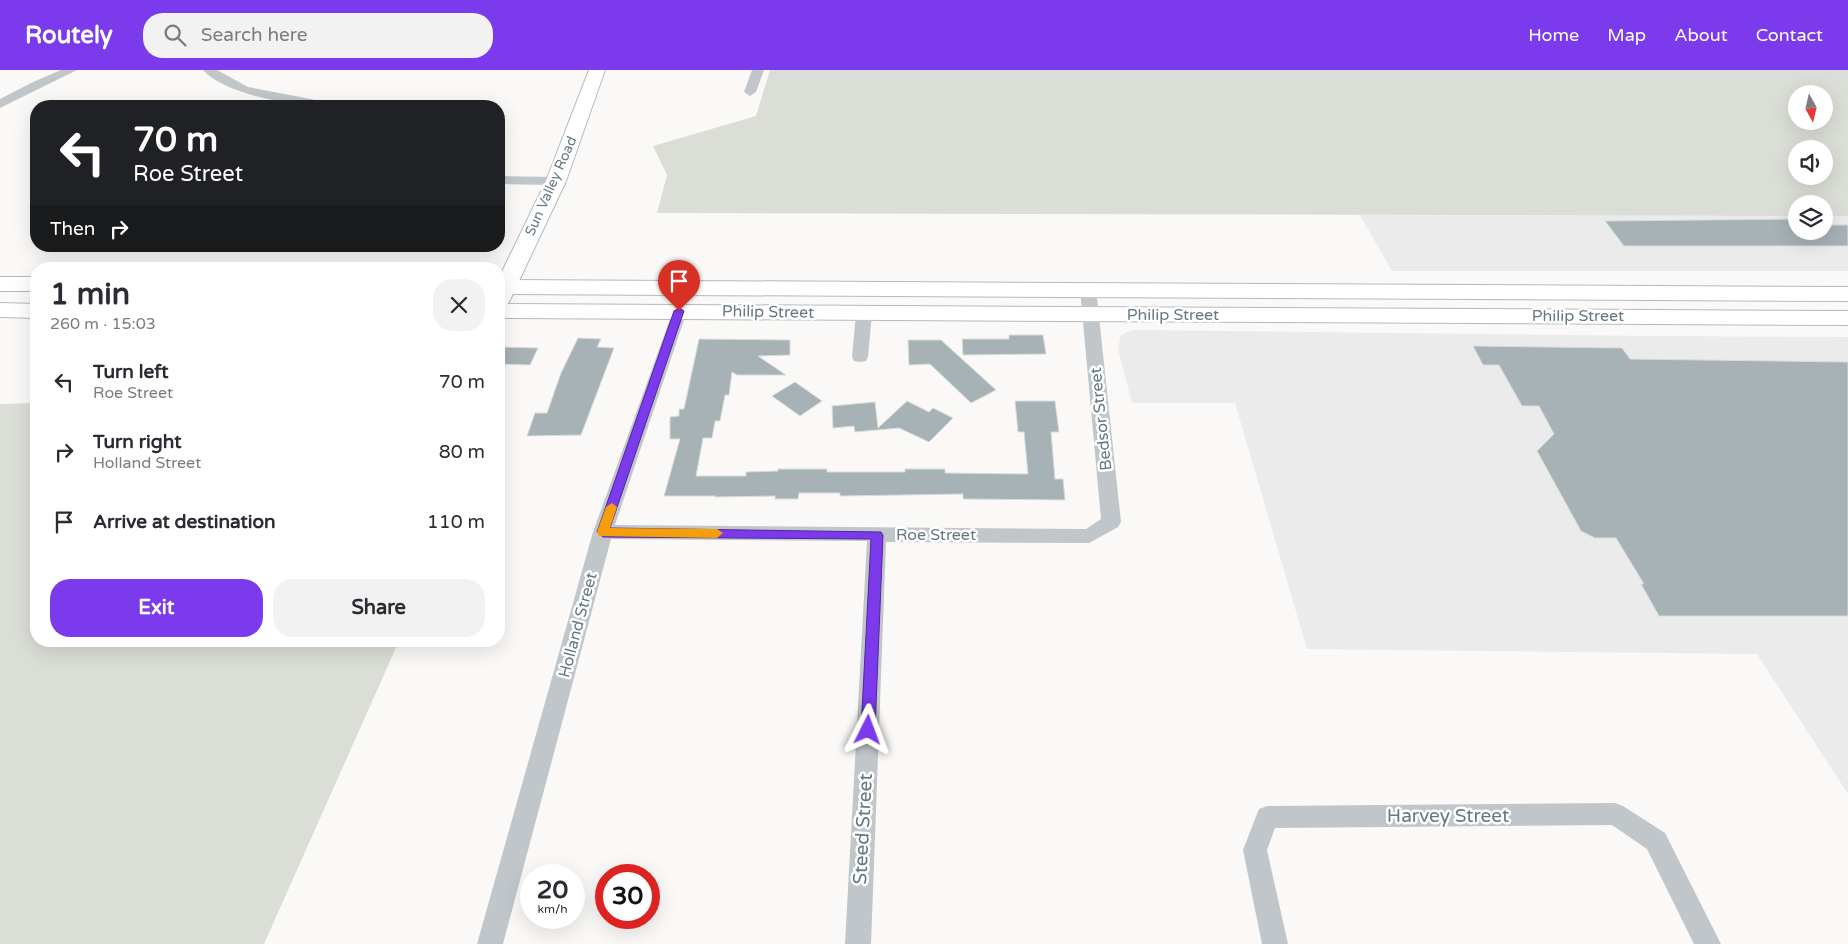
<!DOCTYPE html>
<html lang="en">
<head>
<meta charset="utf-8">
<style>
	:root { --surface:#fff; --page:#f2f2f3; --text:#2b2b33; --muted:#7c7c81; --accent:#7c3aed }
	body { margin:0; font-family:"Varela Round",sans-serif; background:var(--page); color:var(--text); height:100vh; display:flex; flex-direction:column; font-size:19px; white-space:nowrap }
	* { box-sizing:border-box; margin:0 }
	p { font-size:16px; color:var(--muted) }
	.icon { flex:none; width:28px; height:28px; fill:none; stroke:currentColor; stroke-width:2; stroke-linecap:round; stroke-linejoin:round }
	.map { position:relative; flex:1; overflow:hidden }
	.drawer { position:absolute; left:30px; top:192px; width:475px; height:385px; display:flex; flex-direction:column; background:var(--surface); border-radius:20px; box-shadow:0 5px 20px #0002 }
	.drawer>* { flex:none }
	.guide { position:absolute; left:30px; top:30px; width:475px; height:152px; border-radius:20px; box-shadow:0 5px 20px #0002; background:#202124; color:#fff; overflow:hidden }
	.needle { width:32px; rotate:172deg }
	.controls { position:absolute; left:1788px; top:15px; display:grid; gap:10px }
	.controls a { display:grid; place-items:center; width:45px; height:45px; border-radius:50%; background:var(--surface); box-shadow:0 5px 20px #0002; font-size:25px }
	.speed { position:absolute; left:520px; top:794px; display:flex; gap:10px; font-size:25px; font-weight:700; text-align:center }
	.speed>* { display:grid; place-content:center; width:65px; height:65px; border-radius:50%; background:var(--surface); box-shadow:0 5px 20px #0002; line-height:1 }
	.speed small { font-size:12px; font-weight:400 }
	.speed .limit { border:8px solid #d22; background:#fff; color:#111 }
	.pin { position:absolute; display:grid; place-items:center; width:42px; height:42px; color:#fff; margin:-51px -21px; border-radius:50% 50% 50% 0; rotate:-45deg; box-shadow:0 0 5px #0007 }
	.pin .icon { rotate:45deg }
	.me { position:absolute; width:55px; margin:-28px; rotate:3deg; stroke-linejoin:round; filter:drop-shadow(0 0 4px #0008) }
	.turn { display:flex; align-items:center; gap:18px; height:105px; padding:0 20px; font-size:22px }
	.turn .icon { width:65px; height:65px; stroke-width:2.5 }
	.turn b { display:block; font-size:35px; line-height:42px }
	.then { display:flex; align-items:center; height:48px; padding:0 20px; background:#0003; gap:10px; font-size:19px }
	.round { display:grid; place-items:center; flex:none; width:52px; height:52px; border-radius:20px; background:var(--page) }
	.head { display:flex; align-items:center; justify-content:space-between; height:85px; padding:0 20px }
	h1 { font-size:30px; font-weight:700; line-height:38px }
	.cta { display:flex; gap:10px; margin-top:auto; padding:10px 20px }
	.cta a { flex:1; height:58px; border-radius:20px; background:var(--accent); color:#fff; font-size:20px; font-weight:700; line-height:58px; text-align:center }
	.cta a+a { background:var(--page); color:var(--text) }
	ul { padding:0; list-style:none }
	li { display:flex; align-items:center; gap:15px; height:70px; padding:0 20px }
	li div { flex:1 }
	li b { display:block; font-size:19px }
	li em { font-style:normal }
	header { display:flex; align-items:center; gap:30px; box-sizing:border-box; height:70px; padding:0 25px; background:var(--accent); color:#fff }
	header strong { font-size:24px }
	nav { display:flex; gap:28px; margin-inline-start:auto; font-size:18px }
	.search { width:350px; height:45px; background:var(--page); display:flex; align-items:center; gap:12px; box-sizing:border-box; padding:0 18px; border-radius:20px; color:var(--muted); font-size:19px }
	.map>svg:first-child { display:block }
	.built { fill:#eaebea }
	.green { fill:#daded6; fill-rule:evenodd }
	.building { fill:#a7b2b6; stroke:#dbdbd9 }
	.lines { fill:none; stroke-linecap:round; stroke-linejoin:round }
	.secondary-casing { stroke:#b3babe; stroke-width:2 }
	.primary-casing { stroke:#b4babd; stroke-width:2 }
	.street { fill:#c0c6c9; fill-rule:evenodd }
	.secondary { fill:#fff; fill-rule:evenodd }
	.primary { fill:#fff; fill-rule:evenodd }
	.route { fill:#7c3aed; stroke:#51269a }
	.slow { fill:#f59e0b }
	.labels { text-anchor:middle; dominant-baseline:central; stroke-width:5; stroke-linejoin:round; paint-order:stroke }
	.far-street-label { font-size:14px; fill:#657982; stroke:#fff }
	.street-label { font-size:16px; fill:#657982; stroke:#fff }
	.near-street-label { font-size:19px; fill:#657982; stroke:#fff }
</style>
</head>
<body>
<header>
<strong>Routely</strong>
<div class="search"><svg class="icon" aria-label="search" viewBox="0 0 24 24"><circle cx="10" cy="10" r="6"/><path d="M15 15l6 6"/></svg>Search here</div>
<nav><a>Home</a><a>Map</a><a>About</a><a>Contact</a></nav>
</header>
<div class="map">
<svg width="1848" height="874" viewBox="0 0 1848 874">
	<rect width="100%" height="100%" fill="#faf9f7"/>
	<path class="built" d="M 1360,145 L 1796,146 L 1796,161 L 1824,161 L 1824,146 L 1848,146 L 1848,201 L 1392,201 Z
		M 1133,260 L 1656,266 L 1848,267 L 1848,724 L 1757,584 L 1307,579 L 1235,333 L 1132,333 L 1118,279 L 1121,265 Z"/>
	<path class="green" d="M 770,0 L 1848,0 L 1848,146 L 1824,146 L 1824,134 L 1796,134 L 1796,146 L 657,143 L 667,105 L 653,76 L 756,46 ZM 1796,24 L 1824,24 L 1824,51 L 1796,51 ZM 1796,79 L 1824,79 L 1824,106 L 1796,106 Z
		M 36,333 L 36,571 L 399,571 L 264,874 L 0,874 L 0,334 Z"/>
	<path class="building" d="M 1796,149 L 1796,161 L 1824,161 L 1824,155 L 1848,155 L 1848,176 L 1624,176 L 1605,151 Z
		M 1009,265 L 1043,265 L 1046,284 L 963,285 L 962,269 L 1009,269 Z
		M 578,268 L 601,269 L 597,277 L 614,278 L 581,365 L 527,366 L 535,343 L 547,343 L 561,303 Z
		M 699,269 L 790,270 L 790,285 L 758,286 L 786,305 L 737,305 L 732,302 L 729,325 L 725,325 L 720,351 L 715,351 L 712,368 L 703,368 L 696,406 L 746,406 L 746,402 L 778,401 L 778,399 L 827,399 L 827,402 L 905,402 L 905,399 L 945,399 L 945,403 L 1028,404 L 1024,362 L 1018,362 L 1015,331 L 1055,331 L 1059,362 L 1051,362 L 1055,409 L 1063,409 L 1065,430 L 963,429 L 963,424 L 840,426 L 840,423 L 799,423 L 798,429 L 775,429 L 775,426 L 715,427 L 716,426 L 664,426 L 680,369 L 670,369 L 670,347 L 679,346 L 679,339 L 684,339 Z
		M 908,270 L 941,270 L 996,320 L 971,333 L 930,294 L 909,295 Z
		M 1473,276 L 1622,278 L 1630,289 L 1848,292 L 1848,546 L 1659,546 L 1641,514 L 1644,514 L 1616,468 L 1595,468 L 1581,461 L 1537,381 L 1554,364 L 1539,336 L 1522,336 L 1499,295 L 1483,295 Z
		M 499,277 L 538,278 L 530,295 L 499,294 Z
		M 795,312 L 822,331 L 800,346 L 772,326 Z
		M 907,331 L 929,342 L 933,338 L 953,348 L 929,372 L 899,358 L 855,362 L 854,356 L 833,358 L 832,336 L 875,332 L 878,358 Z"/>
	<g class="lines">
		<g class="secondary-casing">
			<path id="secondary" d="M 589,0 L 605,0 L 566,111 L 510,230 L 507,235 L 499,237 L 499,208 L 546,111 Z"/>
		</g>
		<g class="primary-casing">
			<path id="primary" d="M 0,207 L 36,207 L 36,221 L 0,221 Z
				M 499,210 L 1848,217 L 1848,231 L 499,224 Z
				M 0,233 L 36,234 L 36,248 L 0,247 Z
				M 499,234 L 1848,241 L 1848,255 L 499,248 Z"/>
		</g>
		<path class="street" d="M 61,0 L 77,0 L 0,38 L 0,29 L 33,12 Z
			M 203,0 L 217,0 L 248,17 L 326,32 L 332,36 C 300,38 225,25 203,0 Z
			M 752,0 L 764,0 L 756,22 L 750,26 L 744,22 Z
			M 499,106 L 556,107 L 563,111 L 556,115 L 499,114 Z
			M 1088,214 L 1093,216 L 1096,219 L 1121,452 L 1118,457 L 1089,473 L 886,472 L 871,874 L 845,874 L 867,471 L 611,469 L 503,874 L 477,874 L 593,462 L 674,238 L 684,238 L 687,241 L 615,455 L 1086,459 L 1101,449 L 1080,219 L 1083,216 Z
			M 864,239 L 869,241 L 872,244 L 868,287 L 866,291 L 860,292 L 854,291 L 852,287 L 856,244 L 859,241 Z
			M 1615,733 L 1623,736 L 1665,763 L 1721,874 L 1694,874 L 1647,779 L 1612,755 L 1275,758 L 1267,780 L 1288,874 L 1262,874 L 1243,780 L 1259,739 L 1267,736 Z"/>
		<use href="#secondary" class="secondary"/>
		<use href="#primary" class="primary"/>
	</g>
	<path class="route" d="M 679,238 L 684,241 L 610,458 L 881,462 L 883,465 L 875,660 L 873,664 L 868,666 L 863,664 L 861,660 L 871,469 L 603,467 L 597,462 L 674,241 Z"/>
	<path class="slow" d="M 612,433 L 617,437 L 610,458 L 717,459 L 723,463 L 717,468 L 599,466 L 597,462 L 606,437 Z"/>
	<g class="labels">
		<g class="far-street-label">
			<text transform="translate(551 116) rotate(-66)">Sun Valley Road</text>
		</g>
		<g class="street-label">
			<text transform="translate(768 242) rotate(1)">Philip Street</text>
			<text x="1173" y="245">Philip Street</text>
			<text x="1578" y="246">Philip Street</text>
			<text transform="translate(1101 349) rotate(-96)">Bedsor Street</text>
			<text x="936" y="465">Roe Street</text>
			<text transform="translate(578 555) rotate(-75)">Holland Street</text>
		</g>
		<g class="near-street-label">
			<text x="1448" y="746">Harvey Street</text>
			<text transform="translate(863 759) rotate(-87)">Steed Street</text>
		</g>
	</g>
</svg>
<div class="controls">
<a><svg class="needle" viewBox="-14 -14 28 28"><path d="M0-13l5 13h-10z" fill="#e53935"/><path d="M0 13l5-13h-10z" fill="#7c7c81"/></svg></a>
<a><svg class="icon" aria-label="sound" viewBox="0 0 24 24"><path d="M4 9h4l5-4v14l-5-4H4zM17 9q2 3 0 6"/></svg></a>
<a><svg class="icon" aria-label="layers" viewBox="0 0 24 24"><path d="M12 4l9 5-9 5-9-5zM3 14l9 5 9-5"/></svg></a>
</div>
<div class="speed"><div>20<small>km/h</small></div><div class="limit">30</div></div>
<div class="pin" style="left:679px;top:241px;background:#d93025"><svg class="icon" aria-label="arrive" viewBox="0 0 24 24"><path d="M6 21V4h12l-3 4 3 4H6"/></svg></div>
<svg class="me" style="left:868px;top:660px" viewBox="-20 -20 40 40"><path d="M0-17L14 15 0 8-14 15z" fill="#7c3aed" stroke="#fff" stroke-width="4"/></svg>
<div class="guide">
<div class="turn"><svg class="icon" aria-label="left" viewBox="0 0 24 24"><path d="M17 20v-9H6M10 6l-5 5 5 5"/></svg><div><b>70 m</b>Roe Street</div></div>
<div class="then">Then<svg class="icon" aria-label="right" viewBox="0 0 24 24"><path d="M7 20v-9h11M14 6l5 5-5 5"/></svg></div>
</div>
<section class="drawer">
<div class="head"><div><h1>1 min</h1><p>260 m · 15:03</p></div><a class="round"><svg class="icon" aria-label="close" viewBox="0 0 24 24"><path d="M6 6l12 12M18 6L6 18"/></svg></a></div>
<ul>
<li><svg class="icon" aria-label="left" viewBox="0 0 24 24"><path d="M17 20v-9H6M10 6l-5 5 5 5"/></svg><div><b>Turn left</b><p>Roe Street</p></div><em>70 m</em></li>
<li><svg class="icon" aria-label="right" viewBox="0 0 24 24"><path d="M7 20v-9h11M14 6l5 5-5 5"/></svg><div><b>Turn right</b><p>Holland Street</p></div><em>80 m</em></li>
<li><svg class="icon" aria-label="arrive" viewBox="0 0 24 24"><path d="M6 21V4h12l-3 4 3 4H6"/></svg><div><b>Arrive at destination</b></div><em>110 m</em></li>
</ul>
<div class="cta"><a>Exit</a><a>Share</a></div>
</section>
</div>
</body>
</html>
